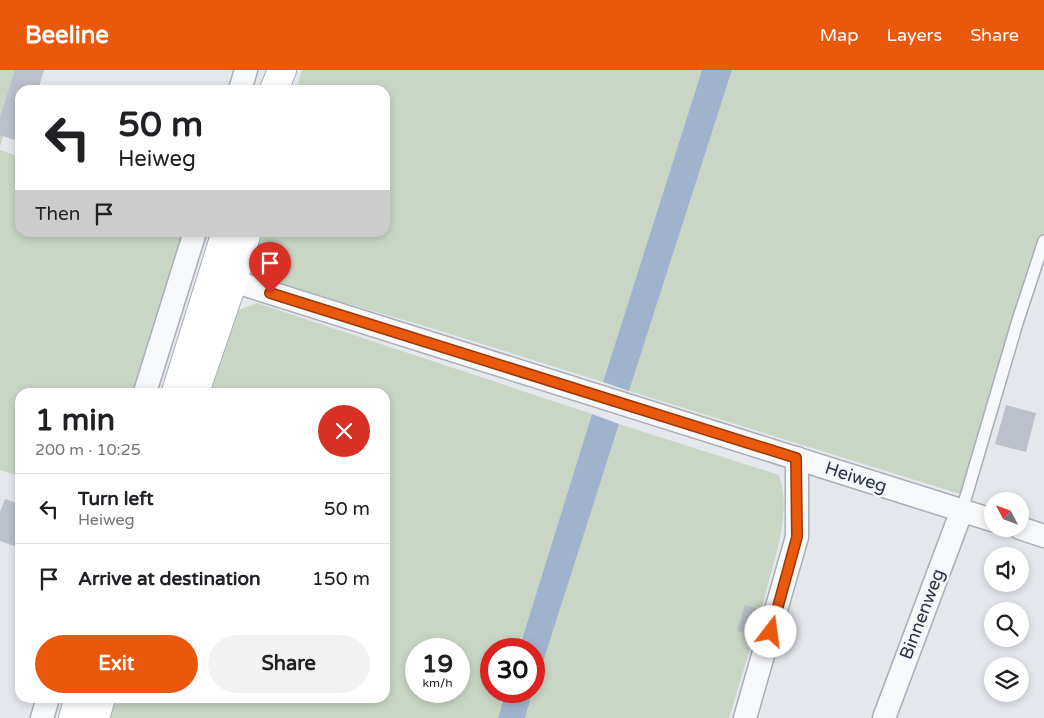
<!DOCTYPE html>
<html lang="en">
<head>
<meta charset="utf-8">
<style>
	:root { --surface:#fff; --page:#f2f2f2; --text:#202124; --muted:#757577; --line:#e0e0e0; --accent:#ea580c }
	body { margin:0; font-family:"Varela Round",sans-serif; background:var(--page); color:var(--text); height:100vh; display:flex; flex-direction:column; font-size:19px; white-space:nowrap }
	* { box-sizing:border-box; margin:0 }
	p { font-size:16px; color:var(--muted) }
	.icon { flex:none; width:28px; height:28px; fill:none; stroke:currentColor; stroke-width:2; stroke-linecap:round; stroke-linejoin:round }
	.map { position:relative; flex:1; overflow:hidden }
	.panel { position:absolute; left:15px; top:318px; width:375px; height:315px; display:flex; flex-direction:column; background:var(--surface); border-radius:15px; box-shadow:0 2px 8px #0003 }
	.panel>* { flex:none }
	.banner { position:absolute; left:15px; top:15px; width:375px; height:152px; border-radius:15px; box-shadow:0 2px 8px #0003; background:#fff; color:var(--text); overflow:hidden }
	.needle { width:32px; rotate:311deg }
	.controls { position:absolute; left:984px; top:422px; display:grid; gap:10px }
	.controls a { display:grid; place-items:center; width:45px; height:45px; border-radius:50%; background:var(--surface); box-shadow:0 2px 8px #0003; font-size:25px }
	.speed { position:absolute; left:405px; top:568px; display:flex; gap:10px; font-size:25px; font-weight:700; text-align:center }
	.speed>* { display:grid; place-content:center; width:65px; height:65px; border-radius:50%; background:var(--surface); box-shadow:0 2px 8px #0003; line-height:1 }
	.speed small { font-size:12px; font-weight:400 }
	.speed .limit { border:8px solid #d22; background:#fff; color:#111 }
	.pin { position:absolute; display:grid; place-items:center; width:42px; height:42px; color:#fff; margin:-51px -21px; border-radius:50% 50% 50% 0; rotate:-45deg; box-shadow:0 0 5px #0007 }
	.pin .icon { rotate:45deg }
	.me { position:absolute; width:55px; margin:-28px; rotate:15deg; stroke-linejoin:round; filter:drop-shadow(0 0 4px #0008) }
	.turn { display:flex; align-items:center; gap:18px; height:105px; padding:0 20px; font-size:22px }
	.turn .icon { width:65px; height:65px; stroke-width:2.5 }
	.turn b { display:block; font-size:35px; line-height:42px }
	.then { display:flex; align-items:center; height:48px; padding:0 20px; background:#0003; gap:10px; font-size:19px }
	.round { display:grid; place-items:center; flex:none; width:52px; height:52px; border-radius:26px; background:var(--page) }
	.summary { display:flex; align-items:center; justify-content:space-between; height:85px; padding:0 20px }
	h1 { font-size:30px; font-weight:700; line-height:38px }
	.cta { display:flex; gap:10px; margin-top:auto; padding:10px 20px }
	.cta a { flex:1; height:58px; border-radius:30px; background:var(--accent); color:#fff; font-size:20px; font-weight:700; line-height:58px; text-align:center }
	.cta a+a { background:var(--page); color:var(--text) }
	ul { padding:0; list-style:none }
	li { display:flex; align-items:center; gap:15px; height:70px; padding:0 20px; border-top:1px solid var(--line) }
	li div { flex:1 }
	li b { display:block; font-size:19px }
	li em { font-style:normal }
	header { display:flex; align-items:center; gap:30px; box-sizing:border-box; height:70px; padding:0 25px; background:var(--accent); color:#fff }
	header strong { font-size:24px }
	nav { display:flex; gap:28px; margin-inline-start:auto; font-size:18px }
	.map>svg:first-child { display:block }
	.green { fill:#c9d6c5; fill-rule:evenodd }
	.water { fill:#9fb4cc }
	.building { fill:#bbc0ca }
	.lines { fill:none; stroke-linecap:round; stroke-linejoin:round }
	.service-casing { stroke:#a9aeb7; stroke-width:14 }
	.minor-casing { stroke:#a9aeb7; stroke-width:25 }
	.secondary-casing { stroke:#a9aeb7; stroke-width:30 }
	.service { stroke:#f7f8fa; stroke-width:11 }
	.minor { stroke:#f7f8fa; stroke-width:22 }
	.secondary { stroke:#fff; stroke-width:28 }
	.route-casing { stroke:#983908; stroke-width:12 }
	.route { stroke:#ea580c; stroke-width:9 }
	.labels { text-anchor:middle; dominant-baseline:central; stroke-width:5; stroke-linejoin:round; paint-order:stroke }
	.street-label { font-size:18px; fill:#2b3445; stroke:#f4f6f9 }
</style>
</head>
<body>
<header>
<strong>Beeline</strong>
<nav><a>Map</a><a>Layers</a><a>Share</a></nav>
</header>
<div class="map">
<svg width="1044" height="648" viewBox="0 0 1044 648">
	<rect width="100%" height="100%" fill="#e4e7ec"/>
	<path class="green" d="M 0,0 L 23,0 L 0,77 Z
		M 302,0 L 702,0 L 603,312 L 431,258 L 263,209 L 250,181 L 256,163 L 385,162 L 385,20 L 296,20 Z
		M 732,0 L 1044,0 L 1044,166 L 960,424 L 629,321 Z
		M 0,80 L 20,87 L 20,162 L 183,163 L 133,322 L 20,322 L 20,406 L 0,400 Z
		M 257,233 L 592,344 L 519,579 L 491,579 L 491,621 L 506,621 L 498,648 L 101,648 L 107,628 L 385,628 L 385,322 L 203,322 L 233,242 ZM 416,579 L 459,579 L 459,621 L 416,621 Z
		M 619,354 L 779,405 C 792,442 775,486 766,522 C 755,564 742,606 729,648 L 525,648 L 574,491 Z"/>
	<path class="water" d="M 702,0 L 732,0 L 629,321 L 603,312 Z
		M 592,344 L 619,354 L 534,620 L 534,579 L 519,579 Z
		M 506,621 L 533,621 L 525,648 L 498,648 Z"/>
	<path class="building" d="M 15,0 L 44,0 L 38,20 L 20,20 L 20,72 L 0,65 L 0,48 Z
		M 1006,335 L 1036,343 L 1026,382 L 995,374 Z
		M 5,429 L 20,434 L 20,478 L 0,471 L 0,442 Z
		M 745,535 L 762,540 L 755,566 L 737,561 Z"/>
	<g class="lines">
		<g class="service-casing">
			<path id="service" d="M 962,440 L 1018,250 L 1044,171"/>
		</g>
		<g class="minor-casing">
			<path id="minor" d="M 240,20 L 246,0
				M 233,211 L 992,450
				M 145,322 L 195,162
				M 1020,458 L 1044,466
				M 42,648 L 48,628
				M 745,648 L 797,467 L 797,388
				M 884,648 L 962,440"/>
		</g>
		<g class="secondary-casing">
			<path id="secondary" d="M 274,20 L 282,0
				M 176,322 L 226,162
				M 195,322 L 233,211 L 247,162
				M 73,648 L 79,628
				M 95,648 L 101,628"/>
		</g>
		<use href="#service" class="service"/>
		<use href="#minor" class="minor"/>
		<use href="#secondary" class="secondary"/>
	</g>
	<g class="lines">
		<g class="route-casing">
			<path id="route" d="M 270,223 L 796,388 L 797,467 L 771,562"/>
		</g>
		<use href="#route" class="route"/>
	</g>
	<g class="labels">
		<g class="street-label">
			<text transform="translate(856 407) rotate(18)">Heiweg</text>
			<text transform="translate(922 544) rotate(-69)">Binnenweg</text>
		</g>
	</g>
</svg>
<div class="controls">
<a><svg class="needle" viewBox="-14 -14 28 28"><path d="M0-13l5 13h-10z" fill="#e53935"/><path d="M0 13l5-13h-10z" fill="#757577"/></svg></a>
<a><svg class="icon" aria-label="sound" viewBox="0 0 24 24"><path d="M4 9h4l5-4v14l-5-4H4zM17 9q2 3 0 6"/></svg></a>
<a><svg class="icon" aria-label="search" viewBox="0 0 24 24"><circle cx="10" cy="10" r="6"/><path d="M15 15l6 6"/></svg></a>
<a><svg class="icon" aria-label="layers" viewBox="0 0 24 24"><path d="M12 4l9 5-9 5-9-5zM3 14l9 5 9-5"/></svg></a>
</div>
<div class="speed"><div>19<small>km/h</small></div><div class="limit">30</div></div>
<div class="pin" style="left:270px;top:223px;background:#d93025"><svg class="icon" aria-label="arrive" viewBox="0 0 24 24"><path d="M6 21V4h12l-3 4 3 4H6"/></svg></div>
<svg class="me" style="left:771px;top:562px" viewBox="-20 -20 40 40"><circle r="19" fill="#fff"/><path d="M0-13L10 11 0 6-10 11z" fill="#ea580c"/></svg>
<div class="banner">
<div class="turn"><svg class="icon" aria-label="left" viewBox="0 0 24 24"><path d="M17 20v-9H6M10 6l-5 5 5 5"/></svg><div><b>50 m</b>Heiweg</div></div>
<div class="then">Then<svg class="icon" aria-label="arrive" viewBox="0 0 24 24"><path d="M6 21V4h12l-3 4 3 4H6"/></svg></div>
</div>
<section class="panel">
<div class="summary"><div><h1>1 min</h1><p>200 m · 10:25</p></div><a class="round" style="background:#d93025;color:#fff"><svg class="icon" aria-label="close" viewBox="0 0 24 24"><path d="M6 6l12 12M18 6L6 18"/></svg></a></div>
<ul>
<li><svg class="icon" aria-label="left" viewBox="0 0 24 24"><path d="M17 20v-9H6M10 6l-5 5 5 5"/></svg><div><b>Turn left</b><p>Heiweg</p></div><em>50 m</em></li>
<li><svg class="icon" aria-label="arrive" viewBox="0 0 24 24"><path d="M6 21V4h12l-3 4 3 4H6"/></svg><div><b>Arrive at destination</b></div><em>150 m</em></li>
</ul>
<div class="cta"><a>Exit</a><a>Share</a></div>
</section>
</div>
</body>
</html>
